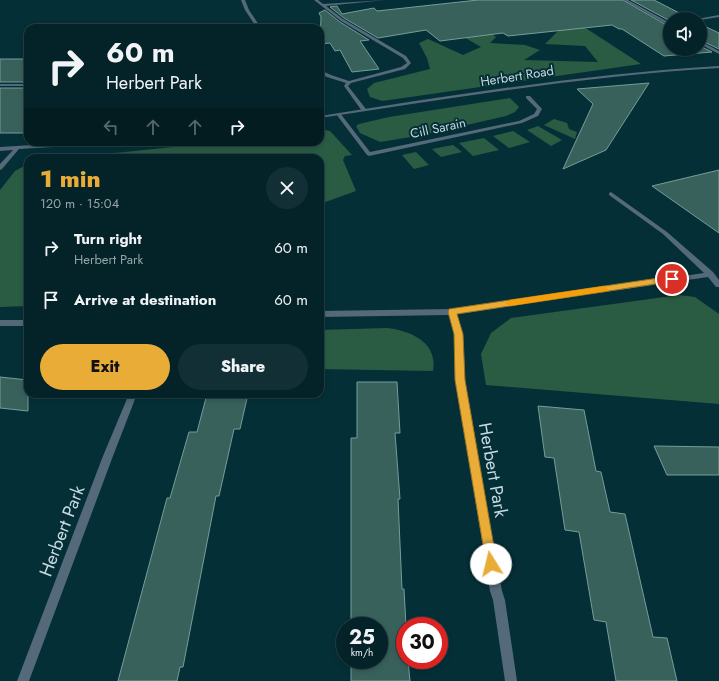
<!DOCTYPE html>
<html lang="en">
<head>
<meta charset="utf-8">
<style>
	:root { --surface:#042329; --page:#122f35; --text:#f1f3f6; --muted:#97a4a8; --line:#254046; --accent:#e8ac37 }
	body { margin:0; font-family:Jost,sans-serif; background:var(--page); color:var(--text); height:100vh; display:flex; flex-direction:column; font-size:15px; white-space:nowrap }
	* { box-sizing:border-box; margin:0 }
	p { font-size:13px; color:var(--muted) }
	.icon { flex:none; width:22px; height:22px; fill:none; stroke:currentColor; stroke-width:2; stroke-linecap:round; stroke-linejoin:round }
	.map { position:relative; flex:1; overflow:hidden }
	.sheet { position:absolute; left:24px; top:154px; width:300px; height:244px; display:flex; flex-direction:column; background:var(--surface); border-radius:12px; box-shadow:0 2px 6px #0003,0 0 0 1px var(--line) }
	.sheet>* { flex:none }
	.banner { position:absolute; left:24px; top:24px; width:300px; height:122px; border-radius:12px; box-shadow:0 2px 6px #0003,0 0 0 1px var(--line); background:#042329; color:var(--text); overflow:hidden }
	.tools { position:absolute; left:663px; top:12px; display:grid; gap:8px }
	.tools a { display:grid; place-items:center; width:44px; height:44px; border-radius:50%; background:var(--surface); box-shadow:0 2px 6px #0003,0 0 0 1px var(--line); font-size:20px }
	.speed { position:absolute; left:336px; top:617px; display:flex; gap:8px; font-size:20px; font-weight:700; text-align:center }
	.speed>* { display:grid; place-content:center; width:52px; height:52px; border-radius:50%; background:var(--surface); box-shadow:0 2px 6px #0003,0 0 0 1px var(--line); line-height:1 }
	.speed small { font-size:10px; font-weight:400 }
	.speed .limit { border:6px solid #d22; background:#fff; color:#111 }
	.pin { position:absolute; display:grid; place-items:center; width:34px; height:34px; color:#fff; margin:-17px; border:2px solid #fff; border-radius:50%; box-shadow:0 1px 4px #0007 }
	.me { position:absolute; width:44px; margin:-22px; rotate:351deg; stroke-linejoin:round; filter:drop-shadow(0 0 3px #0008) }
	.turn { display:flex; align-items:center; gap:14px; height:84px; padding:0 16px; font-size:18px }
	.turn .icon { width:52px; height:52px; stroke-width:2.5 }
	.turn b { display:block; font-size:28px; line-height:34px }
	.lanes { display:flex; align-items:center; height:38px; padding:0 16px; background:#0003; justify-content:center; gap:20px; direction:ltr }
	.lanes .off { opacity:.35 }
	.round { display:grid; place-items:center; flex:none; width:42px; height:42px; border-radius:21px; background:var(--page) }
	.overview { display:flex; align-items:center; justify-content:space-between; height:68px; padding:0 16px }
	h1 { font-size:24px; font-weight:800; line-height:30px; color:var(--accent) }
	.cta { display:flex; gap:8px; margin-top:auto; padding:8px 16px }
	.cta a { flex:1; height:46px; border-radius:24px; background:var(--accent); color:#111; font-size:16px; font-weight:800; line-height:46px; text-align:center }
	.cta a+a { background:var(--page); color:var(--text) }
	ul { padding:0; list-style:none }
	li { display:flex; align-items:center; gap:12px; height:52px; padding:0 16px }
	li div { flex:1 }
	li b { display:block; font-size:15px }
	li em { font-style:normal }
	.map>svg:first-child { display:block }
	.green { fill:#2a5c44 }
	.building { fill:#39615c; stroke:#749e99 }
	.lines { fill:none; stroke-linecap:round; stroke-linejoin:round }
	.minor { fill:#54697a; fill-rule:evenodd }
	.tertiary { fill:#54697a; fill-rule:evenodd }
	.route { fill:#e8ac37; stroke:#977024 }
	.slow { fill:#f59e0b }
	.labels { text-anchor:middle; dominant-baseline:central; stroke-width:4; stroke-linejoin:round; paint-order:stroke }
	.far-street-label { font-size:13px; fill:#c6dadf; stroke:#052f37 }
	.near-street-label { font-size:18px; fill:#c6dadf; stroke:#052f37 }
</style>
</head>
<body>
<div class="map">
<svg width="719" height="681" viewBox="0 0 719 681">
	<rect width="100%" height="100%" fill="#052f37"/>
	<path class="green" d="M 464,17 L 496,37 L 490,43 L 525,45 L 540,50 L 524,60 L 598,62 L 585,46 L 545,44 L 558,31 L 584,27 L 641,64 L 382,101 L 370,97 L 367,89 L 374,83 L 430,69 L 427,58 L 419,43 L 428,39 L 463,55 L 481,47 L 434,20 Z
		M 510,98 L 519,107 L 515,112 L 506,116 L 423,135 L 380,142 L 360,133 L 356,126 L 359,124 L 389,117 Z
		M 554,119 L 567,123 L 569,129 L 577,132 L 575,139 L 544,125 Z
		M 538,126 L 562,140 L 551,146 L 527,130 Z
		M 320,129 L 330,131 L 352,155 L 345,156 L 343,160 L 356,191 L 320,204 L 320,158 L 66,158 L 222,142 L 320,142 Z
		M 513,131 L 530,142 L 509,148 L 493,136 Z
		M 484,138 L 499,150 L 473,156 L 459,143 Z
		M 453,145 L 462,152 L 441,157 L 432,149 Z
		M 416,152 L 429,165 L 414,169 L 402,155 Z
		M 28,164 L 28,306 L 0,307 L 0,190 L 15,171 Z
		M 679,295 L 695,297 L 719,314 L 719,404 L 486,385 L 481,354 L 491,333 L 511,318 Z
		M 387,328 C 411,331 438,342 433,371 L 320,369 L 320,330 Z"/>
	<path class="building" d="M 478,0 L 623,0 L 670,27 L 670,49 L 700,49 L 700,46 L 712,52 L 664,56 L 622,29 L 619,29 L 612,25 L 508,36 L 503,33 L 440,41 L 426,30 L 378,38 L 344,18 L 330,7 L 337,6 L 342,14 L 374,8 L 377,11 Z
		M 631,0 L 654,0 L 691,19 L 670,19 L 670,21 Z
		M 325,10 L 340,22 L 369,40 L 360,41 L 379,69 L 352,72 L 340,50 L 335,51 L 330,43 L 320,44 L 321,17 L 319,13 Z
		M 700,24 L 719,33 L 719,49 L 700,40 Z
		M 0,59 L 28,59 L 28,82 L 0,82 Z
		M 649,83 L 606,150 L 563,169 L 593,104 L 577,89 Z
		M 0,88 L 28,88 L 28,133 L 0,133 Z
		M 719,170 L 719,233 L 652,186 Z
		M 0,377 L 28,380 L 28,411 L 0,408 Z
		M 357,382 L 397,382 L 400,433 L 395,433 L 400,499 L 398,499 L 402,589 L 404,589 L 406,626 L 405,660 L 408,660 L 410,681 L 351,681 L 351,660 L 379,660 L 379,626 L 351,626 L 351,438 L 357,438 Z
		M 207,394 L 248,394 L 240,429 L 234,429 L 219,496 L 216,496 L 183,667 L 180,667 L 177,681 L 118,681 L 167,498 L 170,498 L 189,432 L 197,432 Z
		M 538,406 L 584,410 L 596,471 L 601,472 L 610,512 L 625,514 L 653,637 L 667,638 L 677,681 L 616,681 L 606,622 L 594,620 L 579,532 L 565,530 L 554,458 L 545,457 Z
		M 654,446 L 719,447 L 719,475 L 667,475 Z"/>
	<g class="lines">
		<path class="minor" d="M 241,0 L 245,0 L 249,10 L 261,28 L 257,28 L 245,10 Z
			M 314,0 L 318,0 L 323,4 L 385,0 L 326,6 L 343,19 L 406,56 L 411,63 L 405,69 L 351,83 L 348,86 L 366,109 L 366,111 L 362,111 L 344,86 L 346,83 L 327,77 L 320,73 L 320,70 L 331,75 L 349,81 L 401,67 L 407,63 L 403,58 L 341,21 Z
			M 624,0 L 628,0 L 670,23 L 670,26 Z
			M 719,15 L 719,17 L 700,20 L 697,19 Z
			M 700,41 L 719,51 L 719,54 L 700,44 Z
			M 0,84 L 28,84 L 28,86 L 0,86 Z
			M 526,96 L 530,96 L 542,109 L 538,116 L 522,123 L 369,156 L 367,155 L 336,114 L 340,113 L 370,152 L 519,121 L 534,114 L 537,109 L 526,98 Z
			M 611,192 L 667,232 L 713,272 L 719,280 L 719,287 L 716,287 L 708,277 L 456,314 L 462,334 L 464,380 L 502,591 L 505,600 L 517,681 L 505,681 L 493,600 L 490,591 L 456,380 L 454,334 L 449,315 L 320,317 L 320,311 L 452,309 L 704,273 L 663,234 L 609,195 L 609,193 Z
			M 0,320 L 28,320 L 28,326 L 0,326 Z
			M 129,394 L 137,394 L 113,456 L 29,681 L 17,681 L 103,456 Z"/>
		<path class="tertiary" d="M 719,66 L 719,68 C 585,76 453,98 320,118 L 320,116 C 453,95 585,74 719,66 Z
			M 81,142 L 108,142 L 105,144 L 19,149 L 2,169 L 0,170 L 0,164 L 13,150 L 0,151 L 0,147 Z"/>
	</g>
	<path class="route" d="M 672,276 L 676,279 L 675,281 L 457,314 L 463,334 L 465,380 L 497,564 L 495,568 L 491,570 L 487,568 L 455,380 L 454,334 L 448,312 L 449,309 Z"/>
	<path class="slow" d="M 604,286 L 608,289 L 607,291 L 510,306 L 505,303 L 510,300 Z"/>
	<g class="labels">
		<g class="far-street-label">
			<text transform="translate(517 76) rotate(-9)">Herbert Road</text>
			<text transform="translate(438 128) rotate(-12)">Cill Sarain</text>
		</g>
		<g class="near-street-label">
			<text transform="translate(493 470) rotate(80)">Herbert Park</text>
			<text transform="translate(62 531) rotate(-69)">Herbert Park</text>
		</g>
	</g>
</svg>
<div class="tools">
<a><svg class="icon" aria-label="sound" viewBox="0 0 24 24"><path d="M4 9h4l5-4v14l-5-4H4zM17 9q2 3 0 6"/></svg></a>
</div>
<div class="speed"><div>25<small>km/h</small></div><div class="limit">30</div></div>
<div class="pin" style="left:672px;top:279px;background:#d93025"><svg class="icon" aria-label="arrive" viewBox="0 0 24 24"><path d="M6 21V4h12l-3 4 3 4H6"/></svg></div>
<svg class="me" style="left:491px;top:564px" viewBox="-20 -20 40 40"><circle r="19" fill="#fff"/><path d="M0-13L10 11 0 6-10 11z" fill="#e8ac37"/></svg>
<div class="banner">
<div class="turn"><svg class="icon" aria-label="right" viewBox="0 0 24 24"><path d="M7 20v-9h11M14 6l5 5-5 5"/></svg><div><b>60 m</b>Herbert Park</div></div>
<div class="lanes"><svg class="icon off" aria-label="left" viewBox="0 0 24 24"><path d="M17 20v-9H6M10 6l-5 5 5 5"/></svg><svg class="icon off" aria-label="ahead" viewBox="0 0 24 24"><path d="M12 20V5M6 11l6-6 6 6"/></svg><svg class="icon off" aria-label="ahead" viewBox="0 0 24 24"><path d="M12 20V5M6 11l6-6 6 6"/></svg><svg class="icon" aria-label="right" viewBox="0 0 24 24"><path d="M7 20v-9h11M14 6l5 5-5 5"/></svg></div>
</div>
<section class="sheet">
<div class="overview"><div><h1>1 min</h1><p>120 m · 15:04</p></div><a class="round"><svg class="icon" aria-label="close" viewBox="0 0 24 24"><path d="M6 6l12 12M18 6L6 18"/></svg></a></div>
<ul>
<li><svg class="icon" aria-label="right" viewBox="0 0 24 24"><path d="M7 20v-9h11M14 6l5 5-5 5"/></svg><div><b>Turn right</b><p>Herbert Park</p></div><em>60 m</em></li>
<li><svg class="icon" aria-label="arrive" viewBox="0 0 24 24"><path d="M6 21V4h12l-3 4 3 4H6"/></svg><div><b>Arrive at destination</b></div><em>60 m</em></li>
</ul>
<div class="cta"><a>Exit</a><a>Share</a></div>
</section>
</div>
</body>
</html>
